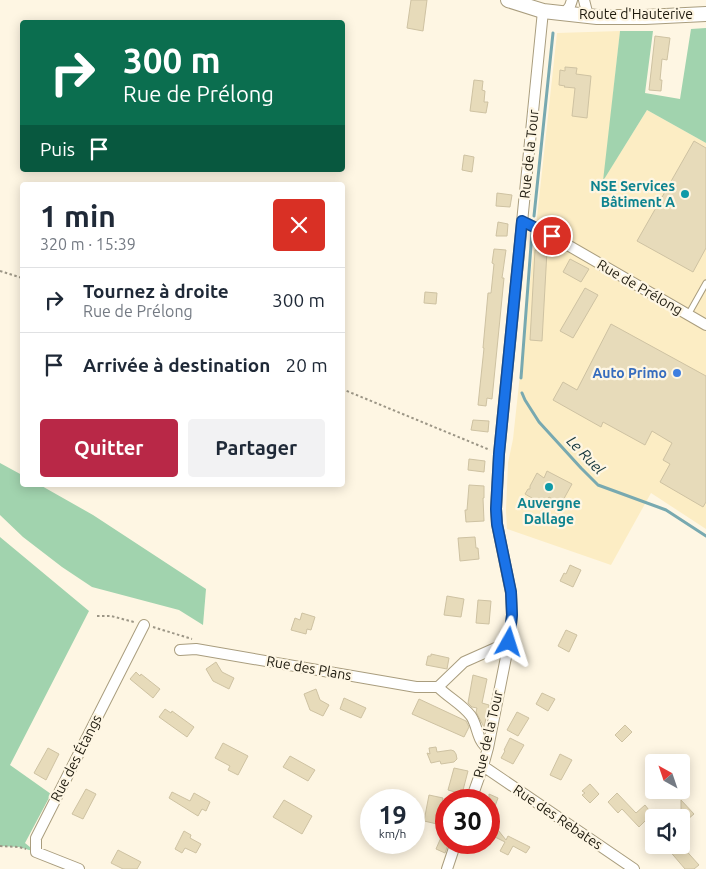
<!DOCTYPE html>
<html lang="fr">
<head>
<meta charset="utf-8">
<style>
	:root { --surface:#fff; --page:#f2f2f3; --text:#1f2937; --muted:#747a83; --line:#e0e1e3; --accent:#b92847 }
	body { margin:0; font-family:Ubuntu,sans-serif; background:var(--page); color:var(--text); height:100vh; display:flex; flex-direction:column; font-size:19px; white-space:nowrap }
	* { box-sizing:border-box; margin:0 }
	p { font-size:16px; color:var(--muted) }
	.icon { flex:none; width:28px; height:28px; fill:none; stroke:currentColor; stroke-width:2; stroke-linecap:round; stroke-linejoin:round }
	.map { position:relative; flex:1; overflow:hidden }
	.sheet { position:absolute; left:20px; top:182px; width:325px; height:305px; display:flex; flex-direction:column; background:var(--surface); border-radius:5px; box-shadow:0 2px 12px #0003 }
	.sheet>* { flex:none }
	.guide { position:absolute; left:20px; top:20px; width:325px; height:152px; border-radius:5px; box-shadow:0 2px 12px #0003; background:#0b6e4f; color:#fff; overflow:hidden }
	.needle { width:32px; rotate:320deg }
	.fabs { position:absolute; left:645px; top:754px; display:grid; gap:10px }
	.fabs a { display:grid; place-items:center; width:45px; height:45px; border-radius:5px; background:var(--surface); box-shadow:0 2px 12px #0003; font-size:25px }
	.speed { position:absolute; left:360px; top:789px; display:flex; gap:10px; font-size:25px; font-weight:700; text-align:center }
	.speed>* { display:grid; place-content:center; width:65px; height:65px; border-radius:50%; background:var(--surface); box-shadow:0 2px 12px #0003; line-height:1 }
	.speed small { font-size:12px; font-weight:400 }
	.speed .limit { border:8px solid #d22; background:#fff; color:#111 }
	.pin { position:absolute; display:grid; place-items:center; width:42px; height:42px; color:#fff; margin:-21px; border:2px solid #fff; border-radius:50%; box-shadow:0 1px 5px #0007 }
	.me { position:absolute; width:55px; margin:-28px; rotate:6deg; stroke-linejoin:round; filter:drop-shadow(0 0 4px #0008) }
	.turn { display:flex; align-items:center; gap:18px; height:105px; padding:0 20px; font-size:22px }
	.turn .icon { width:65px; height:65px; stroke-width:2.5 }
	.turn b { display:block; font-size:35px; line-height:42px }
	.then { display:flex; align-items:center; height:48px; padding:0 20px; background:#0003; gap:10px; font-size:19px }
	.round { display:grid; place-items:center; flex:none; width:52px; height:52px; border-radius:5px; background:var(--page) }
	.summary { display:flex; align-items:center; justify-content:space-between; height:85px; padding:0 20px }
	h1 { font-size:30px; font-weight:700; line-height:38px }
	.cta { display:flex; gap:10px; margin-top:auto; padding:10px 20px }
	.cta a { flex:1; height:58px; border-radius:5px; background:var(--accent); color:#fff; font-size:20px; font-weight:700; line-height:58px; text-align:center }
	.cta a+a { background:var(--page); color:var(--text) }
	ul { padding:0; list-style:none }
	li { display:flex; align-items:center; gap:15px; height:65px; padding:0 20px; border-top:1px solid var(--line) }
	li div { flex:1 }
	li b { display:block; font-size:19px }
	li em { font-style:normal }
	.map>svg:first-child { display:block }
	.built { fill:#fcedc4 }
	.green { fill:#a1d3ae }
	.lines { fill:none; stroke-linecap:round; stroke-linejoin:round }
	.stream { stroke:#78a9b0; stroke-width:3 }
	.building { fill:#e7dbba; stroke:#cec2a2 }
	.service-casing { stroke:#a99d7e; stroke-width:7 }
	.minor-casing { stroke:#a99d7e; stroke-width:12 }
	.secondary-casing { stroke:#a99d7e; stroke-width:16 }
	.path { stroke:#9c9686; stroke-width:2; stroke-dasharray:2.5 2.5; stroke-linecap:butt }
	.service { stroke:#fff; stroke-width:5 }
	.minor { stroke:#fff; stroke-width:10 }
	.secondary { stroke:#fff; stroke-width:14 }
	.route-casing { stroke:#114b97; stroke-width:12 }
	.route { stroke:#1a73e8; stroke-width:9 }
	.culture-dot { fill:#0f9aa8; stroke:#fef6e3; stroke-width:2 }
	.shop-dot { fill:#3f7fe0; stroke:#fef6e3; stroke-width:2 }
	.labels { text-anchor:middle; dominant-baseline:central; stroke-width:4.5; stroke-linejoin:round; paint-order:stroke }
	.street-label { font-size:14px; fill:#1e1a0e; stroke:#fef6e3 }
	.culture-label { font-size:14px; font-weight:bold; fill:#0d838f; stroke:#fef6e3; text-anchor:end }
	.shop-label { font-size:14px; font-weight:bold; fill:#366cbe; stroke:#fef6e3; text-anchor:end }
	.water-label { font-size:15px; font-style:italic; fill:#14363d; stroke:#fef6e3 }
</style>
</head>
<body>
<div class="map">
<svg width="706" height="869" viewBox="0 0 706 869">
	<rect width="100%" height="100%" fill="#fef6e3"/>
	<path class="built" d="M 620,31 L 604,179 L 647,110 L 706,143 L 706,529 L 651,493 L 611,565 L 507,529 L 506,510 L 508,463 L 513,439 L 557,33 Z"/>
	<path class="green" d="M 706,28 L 706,143 L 647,110 L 603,181 L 620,31 L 653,31 L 645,93 L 680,99 L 691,29 Z
		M 0,463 L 22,475 L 22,485 L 40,485 L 93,515 L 206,589 L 203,625 L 179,610 L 92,587 L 62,567 L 23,537 L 0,515 Z
		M 0,537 L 89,611 L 10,765 L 51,794 L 25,843 L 36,852 L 19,847 L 0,846 Z"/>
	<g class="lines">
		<path class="stream" d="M 534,216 L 553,33
			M 521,378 L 532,232
			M 522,393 L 525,400 L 539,422 L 581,468 L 598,485 L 666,510 L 706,536"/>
	</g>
	<path class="building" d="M 411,0 L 427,0 L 423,31 L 407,28 Z
		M 655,36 L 670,38 L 667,60 L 662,59 L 660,80 L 662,80 L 661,91 L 649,90 Z
		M 565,67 L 577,68 L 576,74 L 591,76 L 587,118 L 572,116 L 575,88 L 564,87 L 565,86 L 559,85 L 560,70 L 565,71 Z
		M 474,80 L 483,81 L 482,90 L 485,91 L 484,102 L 488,102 L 486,113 L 470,111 Z
		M 694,141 L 706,148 L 706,248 L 693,272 L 637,241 Z
		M 464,155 L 474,157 L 472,172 L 462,170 Z
		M 497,193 L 512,195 L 510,207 L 496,206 Z
		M 498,222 L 508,224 L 507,236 L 496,236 Z
		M 494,249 L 506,250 L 502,278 L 504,278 L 492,399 L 487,398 L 486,406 L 478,405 L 484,348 L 483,348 L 488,293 L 491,293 L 494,264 L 492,263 Z
		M 535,250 L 547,251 L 542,341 L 530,340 Z
		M 570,259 L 589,269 L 581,282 L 563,272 Z
		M 585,288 L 598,295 L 573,338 L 560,331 Z
		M 425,292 L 437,293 L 436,304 L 424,303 Z
		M 611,324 L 706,376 L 706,502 L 703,507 L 660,482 L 670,464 L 663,460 L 672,443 L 652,431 L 645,445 L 603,422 L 601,427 L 553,400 L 563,382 L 577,390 Z
		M 473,420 L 489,421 L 488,432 L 471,430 Z
		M 469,459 L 485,461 L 484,472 L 468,470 Z
		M 547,471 L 572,484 L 561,504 L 549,497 L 544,505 L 525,494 L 528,489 L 530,489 L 530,486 L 537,473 L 544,478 Z
		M 469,485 L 484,486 L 484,498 L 483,498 L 484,521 L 466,522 L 465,510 L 467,510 Z
		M 475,537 L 476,548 L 478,548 L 479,559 L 460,561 L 458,538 Z
		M 570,565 L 581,570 L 573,587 L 560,581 L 564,573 L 566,574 Z
		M 447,596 L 464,599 L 461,617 L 444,615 Z
		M 478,600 L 491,601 L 489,624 L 476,623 Z
		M 302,613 L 315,617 L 311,630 L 307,629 L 306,634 L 291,630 L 295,618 L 300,620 Z
		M 566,630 L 577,635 L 569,652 L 558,646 Z
		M 431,654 L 449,658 L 447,669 L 426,665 L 428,656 L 431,656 Z
		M 216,662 L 222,672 L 234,678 L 229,689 L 213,681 L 206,669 Z
		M 136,672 L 140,676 L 141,674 L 160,689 L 153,698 L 130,679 Z
		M 473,675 L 487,679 L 482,703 L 489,705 L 484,727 L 476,712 L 477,708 L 472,707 L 468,703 Z
		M 316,689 L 320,700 L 329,705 L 323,716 L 310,710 L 304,694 Z
		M 542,693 L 555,699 L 548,711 L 536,704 Z
		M 344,698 L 366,708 L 361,718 L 340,709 Z
		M 419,699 L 466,721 L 469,727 L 464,737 L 412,714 Z
		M 165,709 L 171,713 L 172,711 L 194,727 L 187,737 L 159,717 Z
		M 517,712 L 529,718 L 518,736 L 507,730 Z
		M 625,725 L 632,732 L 622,742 L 615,735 Z
		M 510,738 L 524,745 L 513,764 L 501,758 L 505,751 L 504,750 Z
		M 223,743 L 248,756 L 238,775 L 228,770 L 230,766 L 215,758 Z
		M 436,747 L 437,752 L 451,750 L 454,751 L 456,754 L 457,759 L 454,762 L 441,764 L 440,761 L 431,763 L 427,753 L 430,754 L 429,748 Z
		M 48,748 L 59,754 L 46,780 L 34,773 Z
		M 560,754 L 572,760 L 561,780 L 550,775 Z
		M 290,756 L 315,770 L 308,781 L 283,767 Z
		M 454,768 L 468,771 L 462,794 L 448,790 Z
		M 590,784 L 599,794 L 590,803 L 582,795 L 585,793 L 582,791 Z
		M 86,789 L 96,794 L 83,819 L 72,814 Z
		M 172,792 L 190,801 L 194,793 L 210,802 L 206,811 L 202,809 L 198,816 L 169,798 Z
		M 617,793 L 636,813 L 645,805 L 652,814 L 639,827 L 622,809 L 618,813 L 608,802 Z
		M 489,794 L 498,798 L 490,820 L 506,840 L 508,836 L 530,847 L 526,853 L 513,846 L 508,855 L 500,851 L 505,842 L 489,834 Z
		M 429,795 L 443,798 L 437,824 L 424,821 Z
		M 284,800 L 312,816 L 302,834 L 273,817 Z
		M 681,800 L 694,814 L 681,825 Z
		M 446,826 L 446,842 L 449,842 L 445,853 L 436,849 Z
		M 184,831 L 191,835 L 190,838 L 201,844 L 196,853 L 185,848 L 182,853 L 175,849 Z
		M 672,845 L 681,845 L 699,865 L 694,869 L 685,869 L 668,849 Z
		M 118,850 L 141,862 L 137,869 L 123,869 L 111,863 Z"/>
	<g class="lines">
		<g class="service-casing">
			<path id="service" d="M 688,315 L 706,283"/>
		</g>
		<g class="minor-casing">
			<path id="minor" d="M 584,0 L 588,16
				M 564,14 L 570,6 L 572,0
				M 522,221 L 552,236 L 706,325
				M 180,650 L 196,649 L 416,687 L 438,687
				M 488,748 C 477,742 478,726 471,716 C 462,704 449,698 438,687 L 464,662 L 509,642
				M 483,766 L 634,869
				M 471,800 L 483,766 L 488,748 L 509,642 L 512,615 L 511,593 L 497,524 L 496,509 L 499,454 L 543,11
				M 79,869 L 36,852 L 36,838 L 144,625
				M 447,869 L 456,842"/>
		</g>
		<g class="secondary-casing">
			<path id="secondary" d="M 508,0 L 543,11 L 597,17 L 645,17 L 706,14"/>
		</g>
		<path class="path" d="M 0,271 L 22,278
			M 342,389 L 490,450
			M 97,616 L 111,616 L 134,622
			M 153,627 L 192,639
			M 0,846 L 19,847 L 26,849"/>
		<use href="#service" class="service"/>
		<use href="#minor" class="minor"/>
		<use href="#secondary" class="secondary"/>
	</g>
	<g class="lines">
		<g class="route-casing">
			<path id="route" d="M 509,642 L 512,615 L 511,592 L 497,524 L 496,509 L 499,454 L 522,221 L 552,236"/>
		</g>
		<use href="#route" class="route"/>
	</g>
	<g class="culture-dot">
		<circle cx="685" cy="194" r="5"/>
		<circle cx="549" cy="487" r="5"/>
	</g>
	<circle class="shop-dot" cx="677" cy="373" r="5"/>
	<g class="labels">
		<g class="street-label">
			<text x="636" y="14">Route d'Hauterive</text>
			<text transform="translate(529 154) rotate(-84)">Rue de la Tour</text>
			<text transform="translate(640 287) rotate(30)">Rue de Prélong</text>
			<text transform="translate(309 668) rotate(10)">Rue des Plans</text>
			<text transform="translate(488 734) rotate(-77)">Rue de la Tour</text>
			<text transform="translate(76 758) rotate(-63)">Rue des Étangs</text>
			<text transform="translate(558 817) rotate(34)">Rue des Rebates</text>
		</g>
		<g class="culture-label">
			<text x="675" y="186">NSE Services<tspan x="675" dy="16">Bâtiment A</tspan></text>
			<text x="549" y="503" text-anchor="middle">Auvergne<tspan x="549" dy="16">Dallage</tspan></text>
		</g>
		<g class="shop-label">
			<text x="667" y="373">Auto Primo</text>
		</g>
		<g class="water-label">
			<text transform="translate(586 455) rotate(46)">Le Ruel</text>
		</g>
	</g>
</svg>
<div class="fabs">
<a><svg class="needle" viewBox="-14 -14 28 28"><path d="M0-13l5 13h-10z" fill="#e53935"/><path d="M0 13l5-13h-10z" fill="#747a83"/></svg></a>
<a><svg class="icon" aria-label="sound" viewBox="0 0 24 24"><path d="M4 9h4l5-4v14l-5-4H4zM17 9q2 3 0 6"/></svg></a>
</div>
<div class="speed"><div>19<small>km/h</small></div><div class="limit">30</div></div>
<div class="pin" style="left:552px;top:236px;background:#d93025"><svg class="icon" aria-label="arrive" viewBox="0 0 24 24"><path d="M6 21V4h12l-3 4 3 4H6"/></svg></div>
<svg class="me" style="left:509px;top:642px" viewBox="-20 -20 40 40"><path d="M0-17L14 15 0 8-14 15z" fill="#1a73e8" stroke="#fff" stroke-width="4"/></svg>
<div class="guide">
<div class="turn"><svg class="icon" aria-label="right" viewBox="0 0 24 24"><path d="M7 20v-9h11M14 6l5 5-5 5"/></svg><div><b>300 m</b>Rue de Prélong</div></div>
<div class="then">Puis<svg class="icon" aria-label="arrive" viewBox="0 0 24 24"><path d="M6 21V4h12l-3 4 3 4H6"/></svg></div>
</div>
<section class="sheet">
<div class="summary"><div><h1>1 min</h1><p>320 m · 15:39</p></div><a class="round" style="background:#d93025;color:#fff"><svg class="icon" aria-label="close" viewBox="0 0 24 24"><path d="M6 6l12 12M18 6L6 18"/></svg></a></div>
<ul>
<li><svg class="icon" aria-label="right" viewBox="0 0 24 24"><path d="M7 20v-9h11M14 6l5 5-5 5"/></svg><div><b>Tournez à droite</b><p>Rue de Prélong</p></div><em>300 m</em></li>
<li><svg class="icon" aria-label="arrive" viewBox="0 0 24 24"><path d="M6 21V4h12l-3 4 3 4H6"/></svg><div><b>Arrivée à destination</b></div><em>20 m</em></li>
</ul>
<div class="cta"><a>Quitter</a><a>Partager</a></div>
</section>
</div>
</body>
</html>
